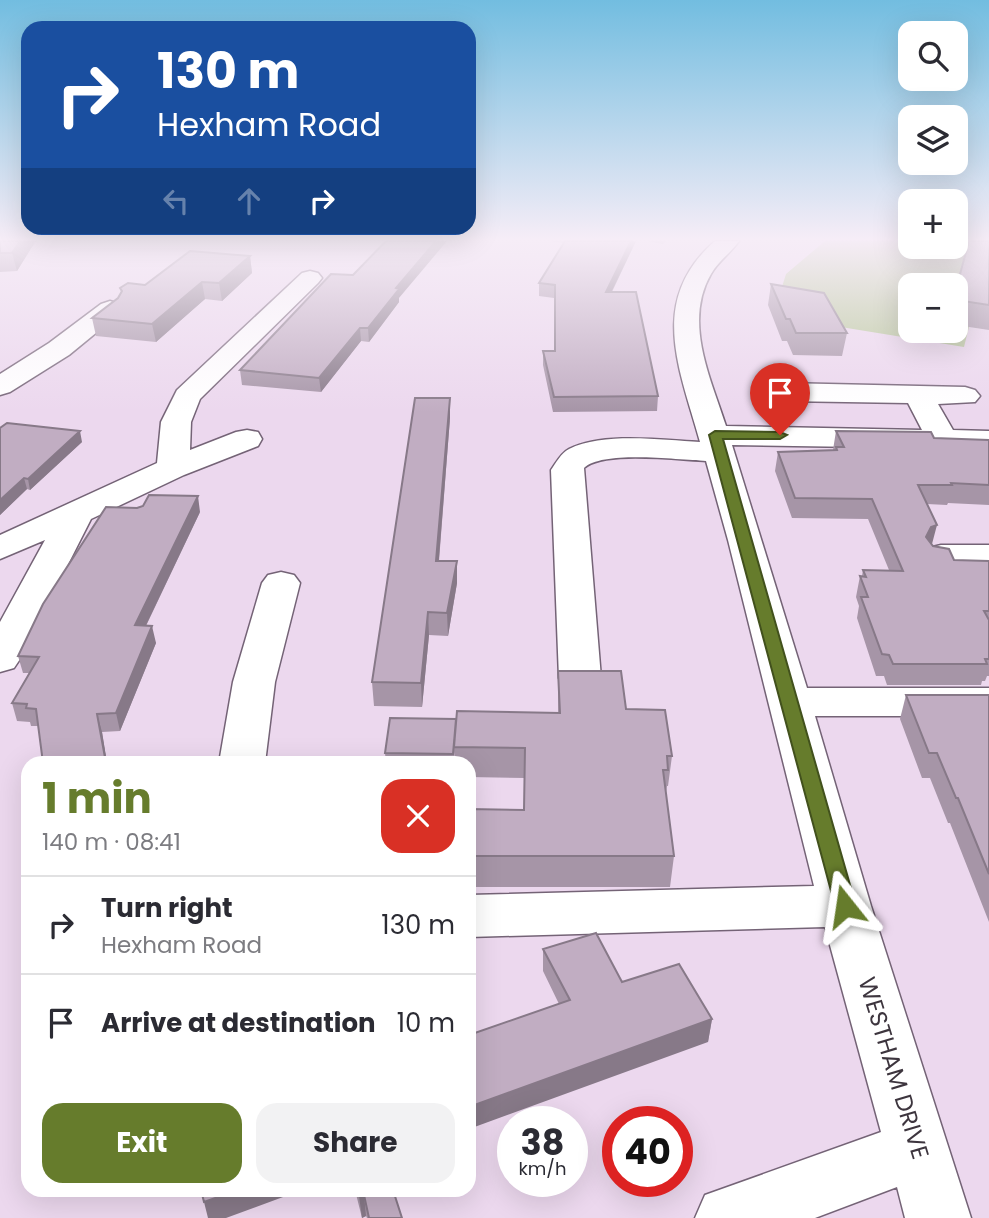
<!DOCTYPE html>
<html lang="en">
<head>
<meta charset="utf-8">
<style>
	:root { --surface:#fff; --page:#f2f2f3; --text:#2b2b33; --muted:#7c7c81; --line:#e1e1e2; --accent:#667c2c }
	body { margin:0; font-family:Poppins,sans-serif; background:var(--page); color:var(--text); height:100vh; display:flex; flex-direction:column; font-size:26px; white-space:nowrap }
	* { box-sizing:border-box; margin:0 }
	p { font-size:23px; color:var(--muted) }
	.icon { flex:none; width:38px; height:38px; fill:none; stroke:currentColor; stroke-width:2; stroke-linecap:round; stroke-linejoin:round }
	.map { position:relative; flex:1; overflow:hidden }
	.side { position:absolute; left:21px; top:756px; width:455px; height:441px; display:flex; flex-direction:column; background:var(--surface); border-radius:21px; box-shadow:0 7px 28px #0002 }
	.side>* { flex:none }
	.banner { position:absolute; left:21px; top:21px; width:455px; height:214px; border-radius:21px; box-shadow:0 7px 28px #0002; background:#1a4fa0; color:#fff; overflow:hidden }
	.controls { position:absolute; left:898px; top:21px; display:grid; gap:14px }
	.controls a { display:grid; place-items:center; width:70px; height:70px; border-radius:14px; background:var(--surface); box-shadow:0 7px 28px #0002; font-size:35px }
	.speed { position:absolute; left:497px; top:1106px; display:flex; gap:14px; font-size:35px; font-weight:700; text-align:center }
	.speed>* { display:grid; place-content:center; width:91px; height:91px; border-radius:50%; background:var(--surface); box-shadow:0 7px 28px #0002; line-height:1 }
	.speed small { font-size:18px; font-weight:400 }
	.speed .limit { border:10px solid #d22; background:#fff; color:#111 }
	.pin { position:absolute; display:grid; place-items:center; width:60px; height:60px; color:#fff; margin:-72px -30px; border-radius:50% 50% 50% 0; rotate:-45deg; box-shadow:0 0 7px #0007 }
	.pin .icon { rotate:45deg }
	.me { position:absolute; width:77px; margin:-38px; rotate:345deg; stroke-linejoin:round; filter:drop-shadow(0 0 5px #0008) }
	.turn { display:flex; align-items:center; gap:24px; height:147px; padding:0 21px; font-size:32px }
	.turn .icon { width:91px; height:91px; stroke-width:2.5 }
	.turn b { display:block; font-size:49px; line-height:60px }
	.lanes { display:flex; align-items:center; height:66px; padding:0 21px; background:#0003; justify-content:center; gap:35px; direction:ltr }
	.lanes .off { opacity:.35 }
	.round { display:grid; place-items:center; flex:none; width:74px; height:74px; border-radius:21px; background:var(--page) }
	.summary { display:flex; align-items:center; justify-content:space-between; height:119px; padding:0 21px }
	h1 { font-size:42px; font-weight:700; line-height:52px; color:var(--accent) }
	.primary-button { display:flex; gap:14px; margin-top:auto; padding:14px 21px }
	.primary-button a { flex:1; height:80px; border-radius:21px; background:var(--accent); color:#fff; font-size:28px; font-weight:700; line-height:80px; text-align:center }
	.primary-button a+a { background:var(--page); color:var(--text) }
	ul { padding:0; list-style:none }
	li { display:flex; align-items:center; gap:21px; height:98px; padding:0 21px; border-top:2px solid var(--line) }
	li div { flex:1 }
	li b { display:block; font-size:26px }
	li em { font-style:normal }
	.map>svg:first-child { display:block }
	.green { fill:#b8c89a; fill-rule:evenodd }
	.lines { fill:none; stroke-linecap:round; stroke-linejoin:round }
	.minor-casing { stroke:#746376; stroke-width:3 }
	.minor { fill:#fff; fill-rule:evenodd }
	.wall { fill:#a695a7 }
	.shaded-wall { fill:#877988 }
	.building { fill:#c1adc2; stroke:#877988; stroke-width:2 }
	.route { fill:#667c2c; stroke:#42511d; stroke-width:2 }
	.labels { text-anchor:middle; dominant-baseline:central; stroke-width:6; stroke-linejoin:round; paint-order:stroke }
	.street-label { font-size:24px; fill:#3d353e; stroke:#fff }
</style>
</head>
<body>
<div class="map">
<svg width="989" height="1218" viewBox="0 0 989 1218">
	<rect width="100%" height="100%" fill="#ecd8ee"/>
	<path class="green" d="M 825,241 L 910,241 L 910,247 L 956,247 L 956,241 L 989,246 L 964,347 L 773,316 L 786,274 ZM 910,285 L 956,285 L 956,331 L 910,331 Z"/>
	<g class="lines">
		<g class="minor-casing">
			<path id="minor" d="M 715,241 L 739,241 C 731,253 718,261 711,274 C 683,322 711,379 726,426 L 922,430 L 908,403 L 783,401 L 773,398 L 769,392 L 773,386 L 783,383 L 965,387 L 975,390 L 980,396 L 975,402 L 938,404 L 953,430 L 989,431 L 989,449 L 732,445 L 807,688 L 989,688 L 989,716 L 815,716 L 871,906 L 971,1218 L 905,1218 L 897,1187 L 815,1218 L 695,1218 L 705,1195 L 881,1132 L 825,927 L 469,937 L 469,895 L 814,886 L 728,540 L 706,461 C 679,460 603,450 584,468 L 601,678 L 595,687 L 580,691 L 565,687 L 559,678 L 551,470 C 556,463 561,453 569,449 C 603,432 662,440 700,442 C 680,369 647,301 715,241 Z
				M 310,271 L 318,273 L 322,278 L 318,283 L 200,399 L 191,422 L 190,450 L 236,432 L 247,430 L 258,432 L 262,439 L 258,446 L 184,475 L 91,519 L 20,659 L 14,668 L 0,672 L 0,622 L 45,540 L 0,559 L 0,535 L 157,463 L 161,422 L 177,390 L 302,273 Z
				M 110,301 L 119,304 L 123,309 L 119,314 L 69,355 L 10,392 L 0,395 L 0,374 L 49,343 L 101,304 Z
				M 941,545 L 989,545 L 989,567 L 941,567 L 928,564 L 923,556 L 928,548 Z
				M 281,572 L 294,575 L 300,583 L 275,682 L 265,763 L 219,763 L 233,682 L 262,583 L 268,575 Z"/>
		</g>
		<use href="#minor" class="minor"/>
	</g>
	<path class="wall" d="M 0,241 L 39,241 L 35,242 L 17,271 L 0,272 Z
		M 550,241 L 636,241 L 612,292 L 658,396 L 657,411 L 553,412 L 543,365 L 543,351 L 554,351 L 554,298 L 539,296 L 539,283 L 564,243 Z
		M 648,241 L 666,241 L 663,244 Z
		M 989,241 L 989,330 L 956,325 L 956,289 Z
		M 250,256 L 252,273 L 222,301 L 205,299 L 156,342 L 96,336 L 92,318 L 118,298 L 121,293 L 120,288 L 145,285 Z
		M 353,275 L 399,298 L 399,302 L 369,342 L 361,341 L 321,392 L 242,385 L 240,370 Z
		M 771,284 L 847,333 L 842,356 L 793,355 L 787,341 L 782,341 L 768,305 Z
		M 450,418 L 439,561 L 457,583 L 448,636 L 429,635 L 422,707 L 374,706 L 372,682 Z
		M 0,428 L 82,442 L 30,490 L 27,489 L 0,515 Z
		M 836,431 L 934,438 L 989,440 L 989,505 L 948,503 L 947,505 L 927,504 L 931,545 L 933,546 L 954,560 L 989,561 L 989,676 L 987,676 L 985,681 L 982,681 L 981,685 L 887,685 L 884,676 L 876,676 L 857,618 L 859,606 L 856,597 L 860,576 L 862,576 L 863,570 L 889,570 L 868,519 L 792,518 L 775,471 L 778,452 L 833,450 Z
		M 200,512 L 146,626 L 156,643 L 120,731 L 102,732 L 107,763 L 43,763 L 38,726 L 31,726 L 30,722 L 17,721 L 12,703 L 29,673 L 23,673 L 18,656 Z
		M 558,671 L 626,709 L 672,756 L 668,786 L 667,786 L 666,792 L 674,856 L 670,887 L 469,887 L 469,809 L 524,810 L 525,778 L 469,777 L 469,763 L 455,763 L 455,752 L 454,763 L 386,763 L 385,753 L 456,719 L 558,713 Z
		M 906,695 L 989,695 L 989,922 L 950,823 L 948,823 L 930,778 L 922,778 L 900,719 Z
		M 543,949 L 712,1019 L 708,1042 L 559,1004 L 543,971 Z
		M 355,1190 L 393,1190 L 402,1218 L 367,1218 L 366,1216 L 362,1218 Z"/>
	<path class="shaded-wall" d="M 20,241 L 39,241 L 35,242 L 17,271 L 12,253 Z
		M 436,241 L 447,241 L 399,298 L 399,302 L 369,342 L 368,328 L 396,288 Z
		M 631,241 L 636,241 L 605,305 L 606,292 Z
		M 250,256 L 252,273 L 222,301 L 219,283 Z
		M 202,282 L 205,299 L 156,342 L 152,324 Z
		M 360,328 L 361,341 L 321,392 L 319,378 Z
		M 450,398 L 450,418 L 437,583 L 436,561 Z
		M 80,431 L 82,442 L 30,490 L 28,479 Z
		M 24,478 L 27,489 L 0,515 L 0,500 Z
		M 198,496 L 200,512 L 138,642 L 135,625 Z
		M 937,525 L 932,544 L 926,537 L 931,527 Z
		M 457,561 L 457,583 L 448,636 L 447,613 Z
		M 428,612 L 429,635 L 422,707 L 421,683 Z
		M 152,626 L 156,643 L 120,731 L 116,713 Z
		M 97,714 L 102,732 L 107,763 L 106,763 Z
		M 712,1019 L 708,1042 L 469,1129 L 469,1107 Z
		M 238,1190 L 302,1190 L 226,1218 L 208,1218 L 204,1202 Z
		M 364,1195 L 366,1216 L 362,1218 L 359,1196 Z"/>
	<path class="building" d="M 0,241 L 20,241 L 12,253 L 0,253 Z
		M 386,241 L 436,241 L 396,288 L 399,289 L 368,328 L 360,328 L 319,378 L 240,370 L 331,274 L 353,275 Z
		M 565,241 L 631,241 L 606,292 L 636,292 L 658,396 L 554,397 L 543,351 L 555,351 L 555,285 L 539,283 Z
		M 969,241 L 989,241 L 989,305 L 956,300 L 956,289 Z
		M 190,251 L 250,256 L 219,283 L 202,282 L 152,324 L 92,318 L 118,298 L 122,291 L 120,288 L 128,283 L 145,285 Z
		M 771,284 L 824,293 L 847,333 L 796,333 L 790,319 L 786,319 Z
		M 415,398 L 450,398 L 436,561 L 457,561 L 447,613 L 428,612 L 421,683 L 372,682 Z
		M 7,423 L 80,431 L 28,479 L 24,478 L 0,500 L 0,428 Z
		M 836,431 L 931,432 L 934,438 L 989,440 L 989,485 L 951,483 L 952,485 L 918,485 L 937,525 L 931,527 L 926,537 L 933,546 L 949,549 L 954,560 L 989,561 L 989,611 L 984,611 L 989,620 L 989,659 L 985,659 L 987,664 L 893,664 L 889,655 L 882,654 L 861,597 L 868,597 L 860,576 L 866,577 L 863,570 L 903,571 L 872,499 L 795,498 L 778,452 L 837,450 L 836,447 L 844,447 Z
		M 149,495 L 198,496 L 135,625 L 152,626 L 116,713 L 97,714 L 106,763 L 43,763 L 36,709 L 26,708 L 27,704 L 12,703 L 39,657 L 18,656 L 43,604 L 106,507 L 137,508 L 143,506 Z
		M 558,671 L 621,671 L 626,709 L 665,710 L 672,756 L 667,756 L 668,770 L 663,770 L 674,856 L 469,856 L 469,809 L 524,810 L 525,748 L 454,747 L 457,711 L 560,713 Z
		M 906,695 L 989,695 L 989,874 L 958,798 L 956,798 L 937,753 L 929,753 Z
		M 390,718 L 456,719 L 453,754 L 385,753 Z
		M 596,933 L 622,982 L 679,964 L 712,1019 L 469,1107 L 469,1035 L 570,1000 L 543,949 Z
		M 201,1190 L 238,1190 L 204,1202 Z
		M 358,1190 L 393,1190 L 402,1218 L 369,1218 L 364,1195 L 359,1196 Z"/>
	<linearGradient id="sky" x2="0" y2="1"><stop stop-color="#72bde0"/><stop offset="0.58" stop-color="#f6edf7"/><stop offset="1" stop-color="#f6edf7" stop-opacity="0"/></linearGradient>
	<rect width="989" height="412" fill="url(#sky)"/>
	<path class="route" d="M 715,431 L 780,432 L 787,435 L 780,439 L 723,439 L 856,906 L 853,912 L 845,914 L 838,912 L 835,906 L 709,435 Z"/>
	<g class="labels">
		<g class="street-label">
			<text transform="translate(894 1068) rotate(73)">WESTHAM DRIVE</text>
		</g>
	</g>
</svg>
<div class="controls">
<a><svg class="icon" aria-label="search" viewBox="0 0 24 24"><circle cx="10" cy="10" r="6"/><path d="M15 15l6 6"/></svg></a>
<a><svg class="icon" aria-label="layers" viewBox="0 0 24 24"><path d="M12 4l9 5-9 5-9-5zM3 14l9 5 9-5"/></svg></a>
<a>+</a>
<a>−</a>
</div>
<div class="speed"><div>38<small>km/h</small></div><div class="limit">40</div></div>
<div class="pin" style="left:780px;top:435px;background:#d93025"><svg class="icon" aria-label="arrive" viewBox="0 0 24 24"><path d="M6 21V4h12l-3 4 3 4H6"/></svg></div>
<svg class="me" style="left:845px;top:906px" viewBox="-20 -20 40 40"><path d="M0-17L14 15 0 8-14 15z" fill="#667c2c" stroke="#fff" stroke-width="4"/></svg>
<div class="banner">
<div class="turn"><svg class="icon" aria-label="right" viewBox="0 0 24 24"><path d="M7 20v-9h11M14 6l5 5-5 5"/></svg><div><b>130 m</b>Hexham Road</div></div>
<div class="lanes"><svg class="icon off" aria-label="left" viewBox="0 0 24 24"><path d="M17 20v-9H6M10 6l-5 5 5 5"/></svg><svg class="icon off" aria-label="ahead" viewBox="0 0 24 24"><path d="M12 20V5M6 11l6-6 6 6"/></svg><svg class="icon" aria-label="right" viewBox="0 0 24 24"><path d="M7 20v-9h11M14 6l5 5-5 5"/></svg></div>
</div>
<section class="side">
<div class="summary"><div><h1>1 min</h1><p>140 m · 08:41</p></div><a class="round" style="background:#d93025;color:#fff"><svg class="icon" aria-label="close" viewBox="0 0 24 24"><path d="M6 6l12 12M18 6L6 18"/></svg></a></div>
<ul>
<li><svg class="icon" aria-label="right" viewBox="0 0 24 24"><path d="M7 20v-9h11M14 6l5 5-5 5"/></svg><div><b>Turn right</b><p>Hexham Road</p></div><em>130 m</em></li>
<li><svg class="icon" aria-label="arrive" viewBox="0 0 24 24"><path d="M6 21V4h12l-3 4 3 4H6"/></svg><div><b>Arrive at destination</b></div><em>10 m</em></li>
</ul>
<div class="primary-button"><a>Exit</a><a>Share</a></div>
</section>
</div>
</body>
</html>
